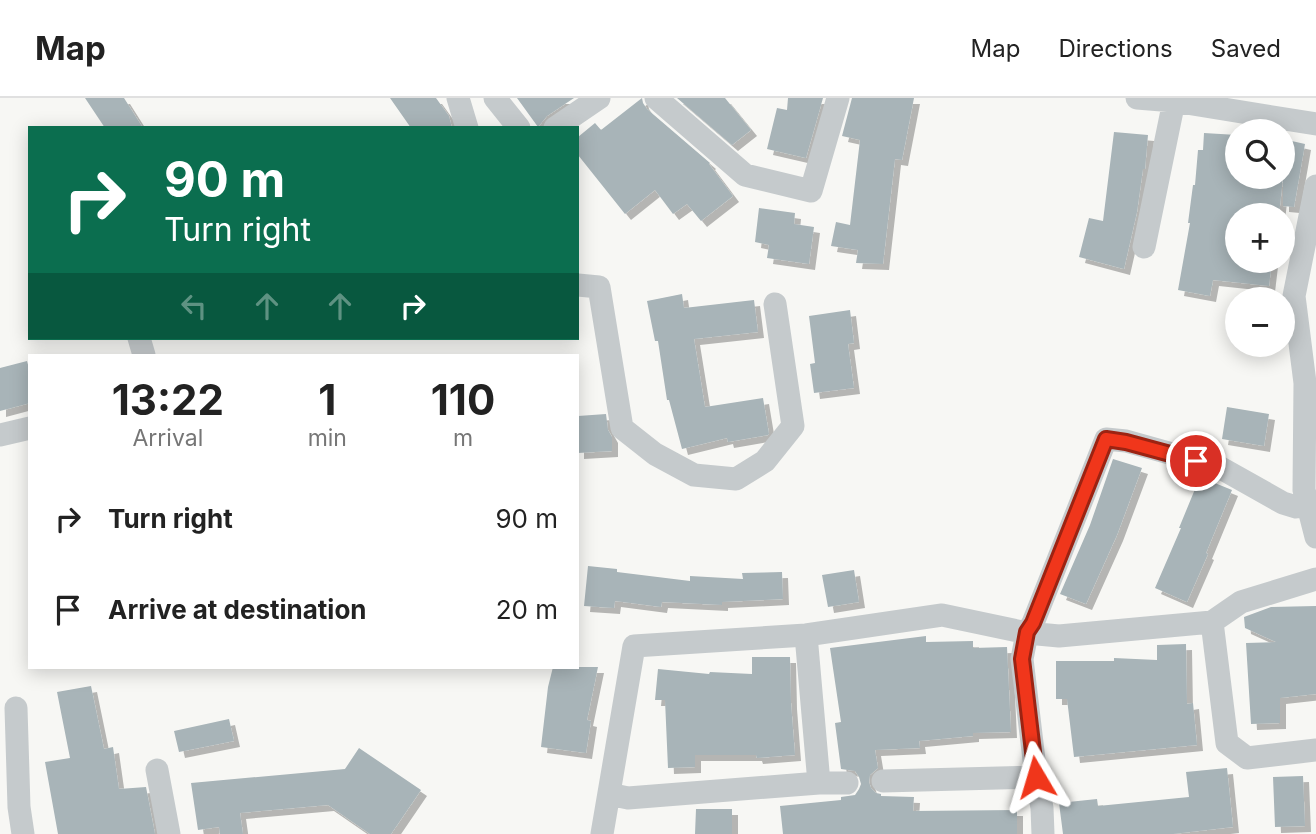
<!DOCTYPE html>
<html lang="en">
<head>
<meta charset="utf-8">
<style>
	:root { --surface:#fff; --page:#f6f6f6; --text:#222; --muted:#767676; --line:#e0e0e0 }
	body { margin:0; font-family:Inter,sans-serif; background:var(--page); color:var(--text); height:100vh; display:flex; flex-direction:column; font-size:26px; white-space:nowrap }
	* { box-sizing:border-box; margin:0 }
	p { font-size:23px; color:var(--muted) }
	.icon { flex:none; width:38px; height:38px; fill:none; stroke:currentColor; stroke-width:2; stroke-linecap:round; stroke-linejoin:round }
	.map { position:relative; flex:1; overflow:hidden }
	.sheet { position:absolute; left:28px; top:256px; width:551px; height:315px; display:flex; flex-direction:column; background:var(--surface); border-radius:0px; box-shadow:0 4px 18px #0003 }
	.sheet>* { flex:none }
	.banner { position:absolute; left:28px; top:28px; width:551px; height:214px; border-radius:0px; box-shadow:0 4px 18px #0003; background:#0b6e4f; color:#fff; overflow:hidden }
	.fabs { position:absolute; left:1225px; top:21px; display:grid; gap:14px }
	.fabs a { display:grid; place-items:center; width:70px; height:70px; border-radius:50%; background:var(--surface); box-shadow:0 4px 18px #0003; font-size:35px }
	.pin { position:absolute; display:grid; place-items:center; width:60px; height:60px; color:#fff; margin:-30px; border:4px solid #fff; border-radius:50%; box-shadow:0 2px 7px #0007 }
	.me { position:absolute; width:77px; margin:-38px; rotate:353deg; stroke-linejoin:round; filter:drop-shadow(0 0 5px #0008) }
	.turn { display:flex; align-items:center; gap:24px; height:147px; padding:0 21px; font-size:32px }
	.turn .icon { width:91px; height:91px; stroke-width:2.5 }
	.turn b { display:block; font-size:49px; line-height:60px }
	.lanes { display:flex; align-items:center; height:66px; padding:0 21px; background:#0003; justify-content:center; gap:35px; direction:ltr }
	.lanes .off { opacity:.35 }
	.eta { display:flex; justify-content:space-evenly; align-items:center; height:119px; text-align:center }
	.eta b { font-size:42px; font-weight:700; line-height:49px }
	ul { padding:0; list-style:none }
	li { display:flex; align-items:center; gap:21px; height:91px; padding:0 21px }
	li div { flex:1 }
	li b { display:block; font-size:26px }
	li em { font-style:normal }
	header { display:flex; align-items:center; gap:42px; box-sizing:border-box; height:98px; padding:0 35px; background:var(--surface); border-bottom:2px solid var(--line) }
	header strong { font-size:33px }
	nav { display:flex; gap:38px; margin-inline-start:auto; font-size:24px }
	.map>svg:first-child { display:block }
	.building { fill:#a8b4b8; filter:url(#shadow) }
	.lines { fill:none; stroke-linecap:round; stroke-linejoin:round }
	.street { stroke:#c5cacc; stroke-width:23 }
	.route-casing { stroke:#9c2312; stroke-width:18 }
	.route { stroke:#f0361b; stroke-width:12 }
</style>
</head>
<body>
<header>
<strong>Map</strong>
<nav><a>Map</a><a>Directions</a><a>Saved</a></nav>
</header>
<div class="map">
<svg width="1316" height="736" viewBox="0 0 1316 736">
	<defs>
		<filter id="shadow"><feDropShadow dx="6" dy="6" stdDeviation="0" flood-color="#0004"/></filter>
	</defs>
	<rect width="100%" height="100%" fill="#f7f7f4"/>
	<path class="building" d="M 85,0 L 124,0 L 143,30 L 105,30 Z
		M 390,0 L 436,0 L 449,18 L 452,30 L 411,30 Z
		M 517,0 L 574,0 L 547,18 L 538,29 Z
		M 642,0 L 643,5 L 647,11 L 710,65 L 709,66 L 733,98 L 701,123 L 687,106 L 673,116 L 655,92 L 625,116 L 578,57 L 578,39 L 595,25 L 601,32 Z
		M 677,0 L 725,0 L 751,32 L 732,47 Z
		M 788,0 L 823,0 L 806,60 L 767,51 L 777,10 L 787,12 Z
		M 852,0 L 914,0 L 902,62 L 895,61 L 883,166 L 856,165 L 858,152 L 831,148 L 836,124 L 850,127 L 860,42 L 842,38 Z
		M 1114,34 L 1148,37 L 1145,71 L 1143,71 L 1137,114 L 1124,171 L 1079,159 L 1089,120 L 1103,123 Z
		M 1204,35 L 1237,37 L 1235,79 L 1283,79 L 1283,41 L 1305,46 L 1294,109 L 1283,108 L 1283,80 L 1279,117 L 1237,117 L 1237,163 L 1272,163 L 1269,188 L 1213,182 L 1210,198 L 1178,192 L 1190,125 L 1188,125 L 1193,87 L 1195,87 L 1198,52 L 1203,52 Z
		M 759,110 L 795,115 L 794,126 L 814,129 L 809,166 L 767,160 L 769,147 L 755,144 Z
		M 682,196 L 684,210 L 754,202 L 758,234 L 694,241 L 705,309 L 763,300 L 769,336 L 768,337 L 728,344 L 727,340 L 682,351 L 669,302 L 667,302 L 658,243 L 655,243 L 647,203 Z
		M 850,212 L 854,245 L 848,246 L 854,290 L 814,295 L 810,266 L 815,265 L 809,218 Z
		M 27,263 L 30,274 L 30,305 L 0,313 L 0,270 Z
		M 1227,309 L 1269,316 L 1264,348 L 1222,341 Z
		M 606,316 L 608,332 L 612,339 L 612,353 L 578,355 L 578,318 Z
		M 1113,361 L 1142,370 L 1117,437 L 1086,506 L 1060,496 L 1090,427 Z
		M 1200,379 L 1232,392 L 1206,455 L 1208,456 L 1187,504 L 1155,490 L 1181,430 L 1179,430 Z
		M 588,468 L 617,471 L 617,474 L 690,483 L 690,478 L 743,481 L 742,475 L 782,474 L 783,501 L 722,504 L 722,507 L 662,504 L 661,509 L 615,503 L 614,510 L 584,508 Z
		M 854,472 L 859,504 L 828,509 L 822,477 Z
		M 1316,508 L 1316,596 L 1280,600 L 1280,625 L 1251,626 L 1246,545 L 1276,544 L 1245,530 L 1244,519 L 1271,509 Z
		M 926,538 L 926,544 L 973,543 L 973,550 L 1007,549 L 1011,634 L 973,635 L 973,638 L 919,643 L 920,650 L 875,652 L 878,670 L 870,677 L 869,684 L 871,690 L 876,695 L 881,696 L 881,698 L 914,699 L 913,713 L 1017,712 L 1017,736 L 783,736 L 780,708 L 841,702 L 841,699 L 855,697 L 859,691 L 861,686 L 859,679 L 855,673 L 841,671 L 835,625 L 841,624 L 830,550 Z
		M 1186,546 L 1187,606 L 1193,605 L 1197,647 L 1074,659 L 1067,601 L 1056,601 L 1056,563 L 1114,563 L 1114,560 L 1157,562 L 1157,547 Z
		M 752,559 L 790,559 L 791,605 L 795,657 L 757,660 L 756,657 L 695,657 L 695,669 L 668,670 L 665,602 L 655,602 L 658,571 L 709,576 L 710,574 L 752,576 Z
		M 553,569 L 598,569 L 587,622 L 591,623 L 586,655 L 541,649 L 548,589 Z
		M 91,588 L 104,651 L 113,649 L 119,691 L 146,689 L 155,736 L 58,736 L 45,664 L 70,660 L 57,594 Z
		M 229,621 L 234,643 L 179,654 L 174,633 Z
		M 359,650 L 421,692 L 391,736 L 370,736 L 328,707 L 240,715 L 243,736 L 220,736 L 219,729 L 198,732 L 191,685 L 345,671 Z
		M 1227,670 L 1233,729 L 1173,736 L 1063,736 L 1059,705 L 1097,701 L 1098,708 L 1189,699 L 1186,674 Z
		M 1303,678 L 1305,728 L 1275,729 L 1273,679 Z
		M 696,711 L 732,711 L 732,736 L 695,736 Z"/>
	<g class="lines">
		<path class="street" d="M 458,0 L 467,30
			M 495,0 L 519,30
			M 656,0 L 745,77 L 811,93 L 838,0
			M 1137,0 L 1174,3 L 1316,26
			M 555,30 L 599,0
			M 1316,88 L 1294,198 L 1305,285 L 1304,392 L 1316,439
			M 1144,149 L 1174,3
			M 578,187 L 599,189 L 622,330 L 655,356 L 694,377 L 736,381 L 765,363 L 793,328 L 775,206
			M 139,240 L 144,257
			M 0,337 L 30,330
			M 1212,524 L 1227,645 L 1247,660 L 1316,652
			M 16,610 L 19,709 L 23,736
			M 157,672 L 169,736
			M 883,683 L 1036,679
			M 819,685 L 847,685
			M 609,696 L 628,700 L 819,685 L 806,537
			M 602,736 L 634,548 L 806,537 L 942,517 L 1027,535 L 1059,538 L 1212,524 L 1241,504 L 1316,481
			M 1043,736 L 1042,710 L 1035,670 L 1022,561 L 1027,535 L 1033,525 L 1106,341 L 1126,343 L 1219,369 L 1283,405 L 1296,409 L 1308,407"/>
	</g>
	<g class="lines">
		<g class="route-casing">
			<path id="route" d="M 1036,679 L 1022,561 L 1027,534 L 1033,525 L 1106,341 L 1126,344 L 1196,363"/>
		</g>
		<use href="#route" class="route"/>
	</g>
</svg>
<div class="fabs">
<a><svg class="icon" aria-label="search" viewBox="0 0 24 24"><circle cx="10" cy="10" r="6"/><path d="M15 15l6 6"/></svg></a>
<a>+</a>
<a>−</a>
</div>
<div class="pin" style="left:1196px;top:363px;background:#d93025"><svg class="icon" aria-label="arrive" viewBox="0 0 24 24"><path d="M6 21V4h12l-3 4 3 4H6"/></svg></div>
<svg class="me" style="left:1036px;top:679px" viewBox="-20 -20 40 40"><path d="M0-17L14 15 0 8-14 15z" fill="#f0361b" stroke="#fff" stroke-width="4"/></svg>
<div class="banner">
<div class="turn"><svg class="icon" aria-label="right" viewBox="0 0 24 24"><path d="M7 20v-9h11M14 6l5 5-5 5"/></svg><div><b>90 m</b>Turn right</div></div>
<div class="lanes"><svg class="icon off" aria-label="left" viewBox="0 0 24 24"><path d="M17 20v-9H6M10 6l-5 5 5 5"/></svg><svg class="icon off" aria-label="ahead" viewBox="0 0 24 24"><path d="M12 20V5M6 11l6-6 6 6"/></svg><svg class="icon off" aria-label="ahead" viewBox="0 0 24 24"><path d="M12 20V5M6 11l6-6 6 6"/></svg><svg class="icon" aria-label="right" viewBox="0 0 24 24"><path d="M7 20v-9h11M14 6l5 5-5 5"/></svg></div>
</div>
<section class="sheet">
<div class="eta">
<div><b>13:22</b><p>Arrival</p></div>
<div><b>1</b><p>min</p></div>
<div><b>110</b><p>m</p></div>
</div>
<ul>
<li><svg class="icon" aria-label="right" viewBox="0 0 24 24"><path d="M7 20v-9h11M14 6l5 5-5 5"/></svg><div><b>Turn right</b></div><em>90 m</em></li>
<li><svg class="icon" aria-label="arrive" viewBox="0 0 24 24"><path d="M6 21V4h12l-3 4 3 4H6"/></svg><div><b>Arrive at destination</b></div><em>20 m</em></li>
</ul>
</section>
</div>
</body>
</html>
